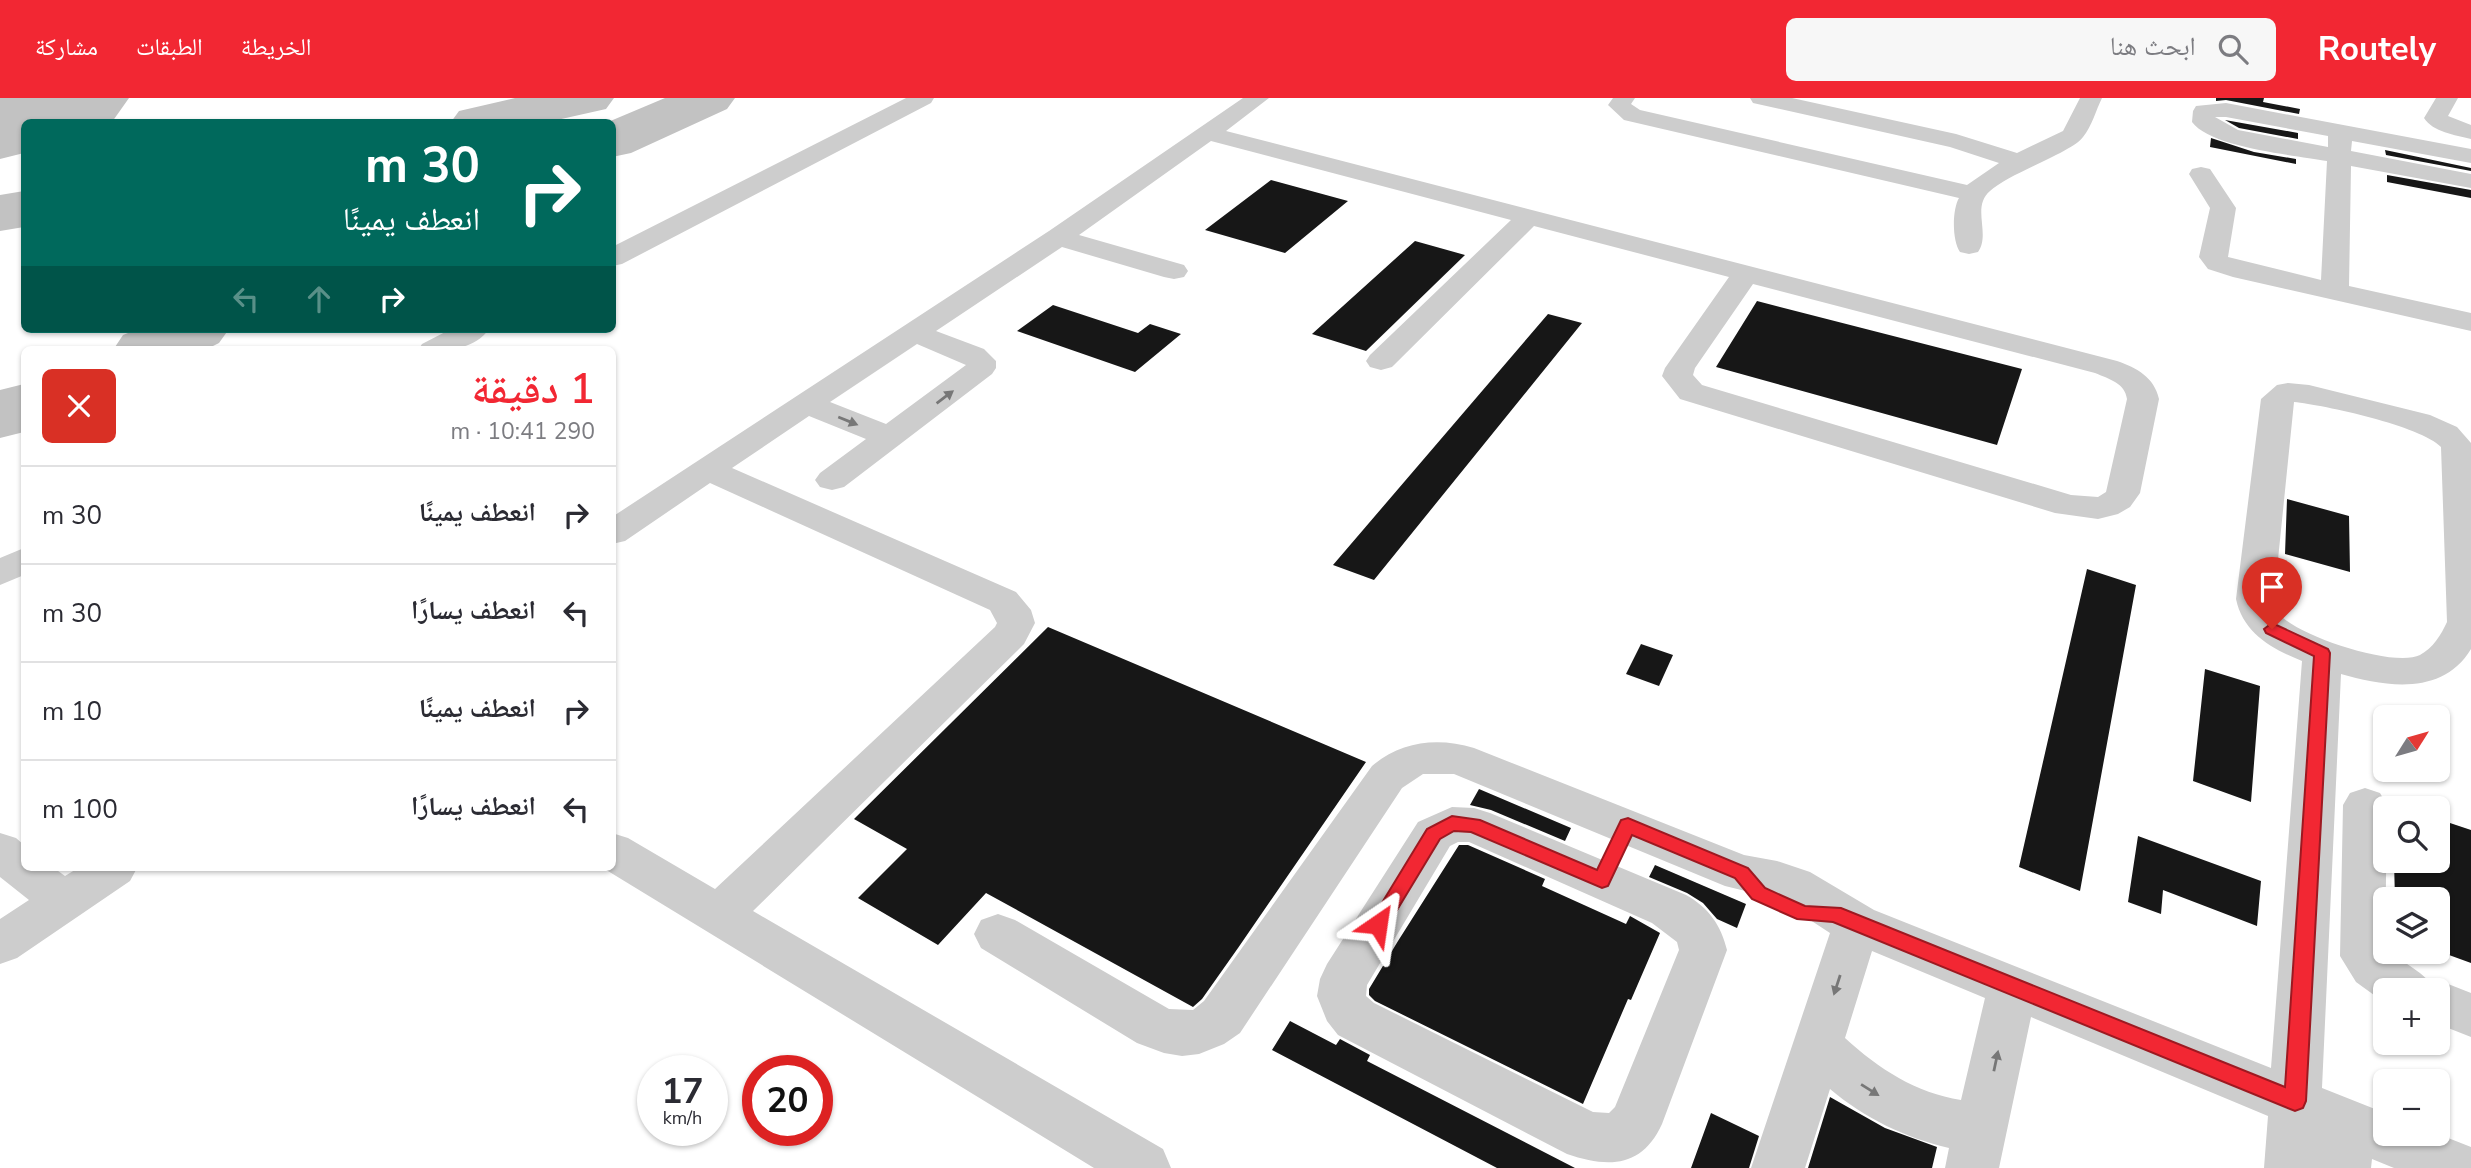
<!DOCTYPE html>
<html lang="ar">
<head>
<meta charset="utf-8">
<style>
	:root { --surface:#fff; --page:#f7f7f7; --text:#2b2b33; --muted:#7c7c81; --line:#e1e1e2; --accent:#f22733 }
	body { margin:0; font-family:"Nunito Sans","Noto Naskh Arabic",sans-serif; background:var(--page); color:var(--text); direction:rtl; height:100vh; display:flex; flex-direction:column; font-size:26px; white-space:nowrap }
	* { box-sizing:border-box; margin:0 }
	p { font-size:23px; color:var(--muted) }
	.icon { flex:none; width:38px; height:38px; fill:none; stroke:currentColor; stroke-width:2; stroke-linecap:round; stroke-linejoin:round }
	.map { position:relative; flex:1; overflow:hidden; direction:ltr }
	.details { position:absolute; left:21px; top:248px; width:595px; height:525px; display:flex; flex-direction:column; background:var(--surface); border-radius:10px; box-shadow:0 2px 5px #0004; direction:rtl }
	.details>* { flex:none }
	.top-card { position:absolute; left:21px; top:21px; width:595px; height:214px; border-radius:10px; box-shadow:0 2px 5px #0004; direction:rtl; background:#00695c; color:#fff; overflow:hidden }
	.needle { width:46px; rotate:53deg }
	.buttons { position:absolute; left:2373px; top:607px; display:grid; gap:14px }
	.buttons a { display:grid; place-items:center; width:77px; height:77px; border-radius:10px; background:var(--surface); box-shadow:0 2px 5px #0004; font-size:35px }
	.speed { position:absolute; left:637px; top:957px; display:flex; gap:14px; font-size:35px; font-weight:700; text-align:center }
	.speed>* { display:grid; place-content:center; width:91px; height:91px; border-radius:50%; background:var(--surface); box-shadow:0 2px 5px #0004; line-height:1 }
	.speed small { font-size:18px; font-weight:400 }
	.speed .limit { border:10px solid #d22; background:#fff; color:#111 }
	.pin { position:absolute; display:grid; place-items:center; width:60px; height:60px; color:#fff; margin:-72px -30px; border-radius:50% 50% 50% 0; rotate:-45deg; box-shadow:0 0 7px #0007 }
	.pin .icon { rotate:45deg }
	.me { position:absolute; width:77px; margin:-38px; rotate:32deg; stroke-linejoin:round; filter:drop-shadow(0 0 5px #0008) }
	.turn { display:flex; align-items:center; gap:24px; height:147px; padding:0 21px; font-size:32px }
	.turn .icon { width:91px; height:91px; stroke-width:2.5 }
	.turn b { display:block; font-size:49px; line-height:60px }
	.lanes { display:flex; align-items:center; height:66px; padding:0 21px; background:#0003; justify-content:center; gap:35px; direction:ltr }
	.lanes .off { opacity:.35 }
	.round { display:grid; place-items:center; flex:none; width:74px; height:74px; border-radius:10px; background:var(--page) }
	.overview { display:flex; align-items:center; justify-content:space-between; height:119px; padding:0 21px }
	h1 { font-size:42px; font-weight:600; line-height:52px; color:var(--accent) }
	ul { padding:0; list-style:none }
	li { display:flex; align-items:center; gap:21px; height:98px; padding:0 21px; border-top:2px solid var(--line) }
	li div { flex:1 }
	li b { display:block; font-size:26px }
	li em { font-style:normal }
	header { display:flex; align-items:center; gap:42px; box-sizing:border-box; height:98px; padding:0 35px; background:var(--accent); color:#fff }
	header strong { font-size:33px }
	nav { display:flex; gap:38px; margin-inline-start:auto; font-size:24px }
	.search { width:490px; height:63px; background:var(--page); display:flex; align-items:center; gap:18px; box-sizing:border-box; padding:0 24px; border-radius:10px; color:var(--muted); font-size:26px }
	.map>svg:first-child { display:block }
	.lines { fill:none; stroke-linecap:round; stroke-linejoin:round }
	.taxiway { fill:#c2c2c2; fill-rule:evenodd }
	.runway { fill:#c2c2c2; fill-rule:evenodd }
	.building { fill:#171717 }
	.minor { fill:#cdcdcd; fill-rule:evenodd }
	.oneway { fill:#777 }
	.route { fill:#f22733; stroke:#9d1921; stroke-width:2 }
</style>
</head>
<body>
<header>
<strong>Routely</strong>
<div class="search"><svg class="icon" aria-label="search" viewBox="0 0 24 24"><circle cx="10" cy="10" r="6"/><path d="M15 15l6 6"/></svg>ابحث هنا</div>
<nav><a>الخريطة</a><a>الطبقات</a><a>مشاركة</a></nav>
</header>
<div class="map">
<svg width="2471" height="1070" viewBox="0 0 2471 1070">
	<rect width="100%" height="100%" fill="#fff"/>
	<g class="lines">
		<path class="taxiway" d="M 515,0 L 614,0 L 606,11 L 548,24 L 451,24 L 459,13 Z
			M 665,0 L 735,0 L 727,11 L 631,55 L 612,59 L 612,24 L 608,24 Z
			M 24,93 L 24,129 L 0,133 L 0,97 Z
			M 138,231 L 229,231 L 219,245 L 205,252 L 113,252 L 123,237 Z
			M 24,286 L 24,334 L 0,340 L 0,292 Z"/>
		<path class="runway" d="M 0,0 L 129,0 L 112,24 L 24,24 L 24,55 L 0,61 Z"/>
	</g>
	<path class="building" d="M 2216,0 L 2264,0 L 2263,4 L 2300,11 L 2299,16 L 2226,2 L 2216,3 Z
		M 2225,22 L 2298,35 L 2298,41 L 2239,30 Z
		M 2211,40 L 2254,54 L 2296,61 L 2296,66 L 2210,49 Z
		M 2385,52 L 2471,70 L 2471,73 L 2386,57 Z
		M 2387,77 L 2471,92 L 2471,100 L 2387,84 Z
		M 1271,82 L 1348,103 L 1285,155 L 1205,132 Z
		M 1415,143 L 1465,157 L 1366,253 L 1312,236 Z
		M 1757,203 L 2022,271 L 1997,347 L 1716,269 Z
		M 1053,207 L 1138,235 L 1150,226 L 1181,236 L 1135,274 L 1017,233 Z
		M 1548,216 L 1582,225 L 1374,482 L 1333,467 Z
		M 2287,401 L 2349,418 L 2350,474 L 2285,456 Z
		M 2087,471 L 2136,487 L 2080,793 L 2019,769 Z
		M 1048,529 L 1366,664 L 1238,850 L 1202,901 L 1193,909 L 986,795 L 938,847 L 858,800 L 907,751 L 854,721 Z
		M 1641,546 L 1673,557 L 1659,588 L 1626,576 Z
		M 2205,571 L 2260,588 L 2251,704 L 2193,683 Z
		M 1479,691 L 1571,730 L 1565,743 L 1491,712 L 1470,707 Z
		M 2438,721 L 2471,732 L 2471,865 L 2438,853 L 2438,802 L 2395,802 L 2394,763 L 2438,763 Z
		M 2138,738 L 2261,783 L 2257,828 L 2163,792 L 2161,816 L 2128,804 Z
		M 1459,747 L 1468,747 L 1545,781 L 1542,788 L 1626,826 L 1630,818 L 1660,835 L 1631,902 L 1628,901 L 1583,1006 L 1375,903 L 1369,897 L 1369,891 L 1398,843 Z
		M 1655,767 L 1746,806 L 1737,830 L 1717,821 L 1703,805 L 1687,795 L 1649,779 Z
		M 1290,923 L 1336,947 L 1340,941 L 1370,957 L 1367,963 L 1575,1070 L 1497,1070 L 1272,952 Z
		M 1830,999 L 1885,1030 L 1937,1049 L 1932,1070 L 1808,1070 Z
		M 1711,1015 L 1759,1038 L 1749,1070 L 1691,1070 Z"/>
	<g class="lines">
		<path class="minor" d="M 906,0 L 934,0 L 931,5 L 622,166 L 612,168 L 612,149 Z
			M 1243,0 L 1269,0 L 1226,33 L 2117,263 C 2137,270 2154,279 2159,301 L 2140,395 L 2130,409 L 2118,416 L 2098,421 L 2055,415 L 1680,301 L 1662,278 L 1665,270 L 1729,179 L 1534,128 L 1392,269 L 1381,272 L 1370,269 L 1366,263 L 1370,257 L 1511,122 L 1211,43 L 1079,137 L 1184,167 L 1188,173 L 1184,179 L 1174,181 L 1164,179 L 1062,149 L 936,233 L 984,251 L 996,263 L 996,270 L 992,276 L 844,389 L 832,392 L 820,389 L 815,382 L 820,375 L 866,341 L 809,318 L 732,370 L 1016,494 L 1031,512 L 1035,525 L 1024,546 L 753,813 L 1163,1051 L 1171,1070 L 1094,1070 L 603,770 L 612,770 L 612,735 L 628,740 L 715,791 L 995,529 L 997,525 L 990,512 L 710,385 L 625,443 L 612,446 L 612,419 L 1049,133 ZM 1753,186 L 2095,275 C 2109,281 2125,285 2127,301 L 2106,394 L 2098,399 L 2071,397 L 1702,287 L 1693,277 L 1695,270 ZM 917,246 L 966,267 L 886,326 L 830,304 Z
			M 1613,0 L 1635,0 L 1631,6 L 1640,12 L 1967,87 L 1999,65 L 1950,49 L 1753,5 L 1750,0 L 1792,0 L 1956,36 L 2017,55 L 2063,33 L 2080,0 L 2102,0 C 2096,12 2092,28 2083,39 C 2073,54 2009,75 1990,93 C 1971,109 1991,136 1978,154 L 1969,156 L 1960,154 C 1952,143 1952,112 1959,100 L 1624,22 L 1608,7 Z
			M 2436,0 L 2458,0 L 2448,18 L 2471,27 L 2471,41 C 2455,37 2433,34 2424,20 Z
			M 2226,5 L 2471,51 L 2471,65 L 2352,43 L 2351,53 L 2471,76 L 2471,90 L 2351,68 L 2349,188 L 2471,215 L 2471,233 L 2233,179 L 2208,171 L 2199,159 L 2210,110 L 2189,76 L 2192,71 L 2201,69 L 2210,71 L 2236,110 L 2228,159 L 2321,182 L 2327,63 C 2295,57 2211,50 2192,24 L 2193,13 L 2196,8 ZM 2215,19 L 2226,19 L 2328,38 L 2328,49 L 2238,32 Z
			M 451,231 L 489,231 C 473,254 443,252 418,252 L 422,246 Z
			M 2288,285 L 2309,287 L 2430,317 L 2457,329 L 2471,345 L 2471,551 C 2443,598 2386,589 2341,576 L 2322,990 L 2385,1015 L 2385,1036 L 2438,1036 L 2471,1049 L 2471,1070 L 2394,1070 L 2372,1061 L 2371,1070 L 2264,1070 L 2268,1018 L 2031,919 L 1999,1070 L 1945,1070 L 1949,1050 C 1906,1040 1864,1020 1830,991 L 1805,1070 L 1751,1070 L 1830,835 L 1778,801 L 1725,788 L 1454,676 L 1423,676 L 1402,690 L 1240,935 L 1224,946 L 1199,956 L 1182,958 L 1164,955 L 1137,945 L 981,850 L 974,836 L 981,822 L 998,816 L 1015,822 L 1169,911 L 1193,912 L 1204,903 L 1372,668 C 1401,643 1438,639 1474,650 L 1744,757 L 1777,763 L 1810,774 L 1874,812 L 2271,970 L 2302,563 C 2272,551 2243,535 2236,501 L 2261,301 L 2277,287 ZM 2294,304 C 2324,307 2421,328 2441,349 L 2447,524 C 2441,537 2433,550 2420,557 C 2394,570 2298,538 2279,516 C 2276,512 2275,506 2274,501 ZM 1872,853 L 1985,900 L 1961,1002 C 1916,995 1879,971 1845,940 Z
			M 24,450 L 24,477 L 0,487 L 0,460 Z
			M 2365,690 L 2380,695 L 2387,707 L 2385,854 C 2394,856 2427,878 2430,885 L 2438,882 L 2471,895 L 2471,939 L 2438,926 L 2438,892 L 2385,892 L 2385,905 L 2356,884 L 2340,858 L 2343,707 L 2350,695 Z
			M 1452,709 L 1474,710 L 1490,715 L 1686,797 C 1708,809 1721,827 1727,852 L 1662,1026 C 1642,1070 1608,1070 1567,1056 L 1338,937 L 1327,923 L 1317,898 L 1320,881 L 1327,866 L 1418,724 ZM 1458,744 L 1469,744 L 1652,825 L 1677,844 L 1679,852 L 1615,1009 L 1609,1015 L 1593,1014 L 1374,905 L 1366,898 L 1367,887 L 1450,748 Z
			M 0,735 L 16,740 L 24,747 L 24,770 L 54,770 L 65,778 L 78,770 L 137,770 L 130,783 L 17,860 L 0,866 L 0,821 L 29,802 L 0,779 Z"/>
	</g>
	<defs><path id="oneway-solid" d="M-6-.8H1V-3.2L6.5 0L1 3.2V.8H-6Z" transform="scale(1.75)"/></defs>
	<g class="oneway">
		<use href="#oneway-solid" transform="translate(945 299) rotate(-37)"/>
		<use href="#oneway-solid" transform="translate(848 323) rotate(22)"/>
		<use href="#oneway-solid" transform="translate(1837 887) rotate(108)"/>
		<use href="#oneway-solid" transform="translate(1996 963) rotate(-78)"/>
		<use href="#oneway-solid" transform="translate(1870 992) rotate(32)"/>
	</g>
	<path class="route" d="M 2272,525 L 2328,551 L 2330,555 L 2306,1003 L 2303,1010 L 2295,1013 L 1833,824 L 1797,821 L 1752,801 L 1735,780 L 1632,737 L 1608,788 L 1602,790 L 1471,734 L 1454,733 L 1440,741 L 1385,832 L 1378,834 L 1371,832 L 1369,826 L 1427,731 L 1452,718 L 1480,722 L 1597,772 L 1621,722 L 1628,720 L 1748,770 L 1765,790 L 1805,808 L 1841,810 L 2285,989 L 2314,558 L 2266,535 L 2264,531 Z"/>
</svg>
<div class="buttons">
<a><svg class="needle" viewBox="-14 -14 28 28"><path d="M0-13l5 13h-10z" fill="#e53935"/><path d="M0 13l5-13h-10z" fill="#7c7c81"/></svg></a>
<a><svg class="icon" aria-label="search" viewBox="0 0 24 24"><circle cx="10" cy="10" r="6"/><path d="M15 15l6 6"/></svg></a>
<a><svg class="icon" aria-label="layers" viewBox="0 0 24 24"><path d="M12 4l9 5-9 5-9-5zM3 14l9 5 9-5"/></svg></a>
<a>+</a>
<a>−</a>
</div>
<div class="speed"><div>17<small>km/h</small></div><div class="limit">20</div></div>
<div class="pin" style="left:2272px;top:531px;background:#d93025"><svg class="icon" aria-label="arrive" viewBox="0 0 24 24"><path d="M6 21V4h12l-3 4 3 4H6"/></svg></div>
<svg class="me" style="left:1378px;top:826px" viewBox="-20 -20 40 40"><path d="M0-17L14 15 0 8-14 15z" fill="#f22733" stroke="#fff" stroke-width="4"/></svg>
<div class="top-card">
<div class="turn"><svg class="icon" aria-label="right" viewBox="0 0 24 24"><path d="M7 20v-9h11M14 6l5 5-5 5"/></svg><div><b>30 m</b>انعطف يمينًا</div></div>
<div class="lanes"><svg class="icon off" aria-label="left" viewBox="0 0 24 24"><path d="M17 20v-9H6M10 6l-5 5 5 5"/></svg><svg class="icon off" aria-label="ahead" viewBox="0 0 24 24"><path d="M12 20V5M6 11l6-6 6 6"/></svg><svg class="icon" aria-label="right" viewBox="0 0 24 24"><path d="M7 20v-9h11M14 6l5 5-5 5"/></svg></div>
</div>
<section class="details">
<div class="overview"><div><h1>1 دقيقة</h1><p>290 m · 10:41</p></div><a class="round" style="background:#d93025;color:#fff"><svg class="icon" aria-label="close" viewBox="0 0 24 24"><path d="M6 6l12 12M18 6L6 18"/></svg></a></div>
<ul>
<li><svg class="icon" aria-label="right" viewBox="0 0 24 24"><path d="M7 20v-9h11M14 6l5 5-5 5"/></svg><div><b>انعطف يمينًا</b></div><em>30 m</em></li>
<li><svg class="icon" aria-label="left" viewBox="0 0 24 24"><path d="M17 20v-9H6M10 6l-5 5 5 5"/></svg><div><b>انعطف يسارًا</b></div><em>30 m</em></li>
<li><svg class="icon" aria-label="right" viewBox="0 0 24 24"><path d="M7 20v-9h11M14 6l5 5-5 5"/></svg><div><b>انعطف يمينًا</b></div><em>10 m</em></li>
<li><svg class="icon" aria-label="left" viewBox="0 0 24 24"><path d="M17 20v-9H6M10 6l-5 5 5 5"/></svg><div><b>انعطف يسارًا</b></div><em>100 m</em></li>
</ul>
</section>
</div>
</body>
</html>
